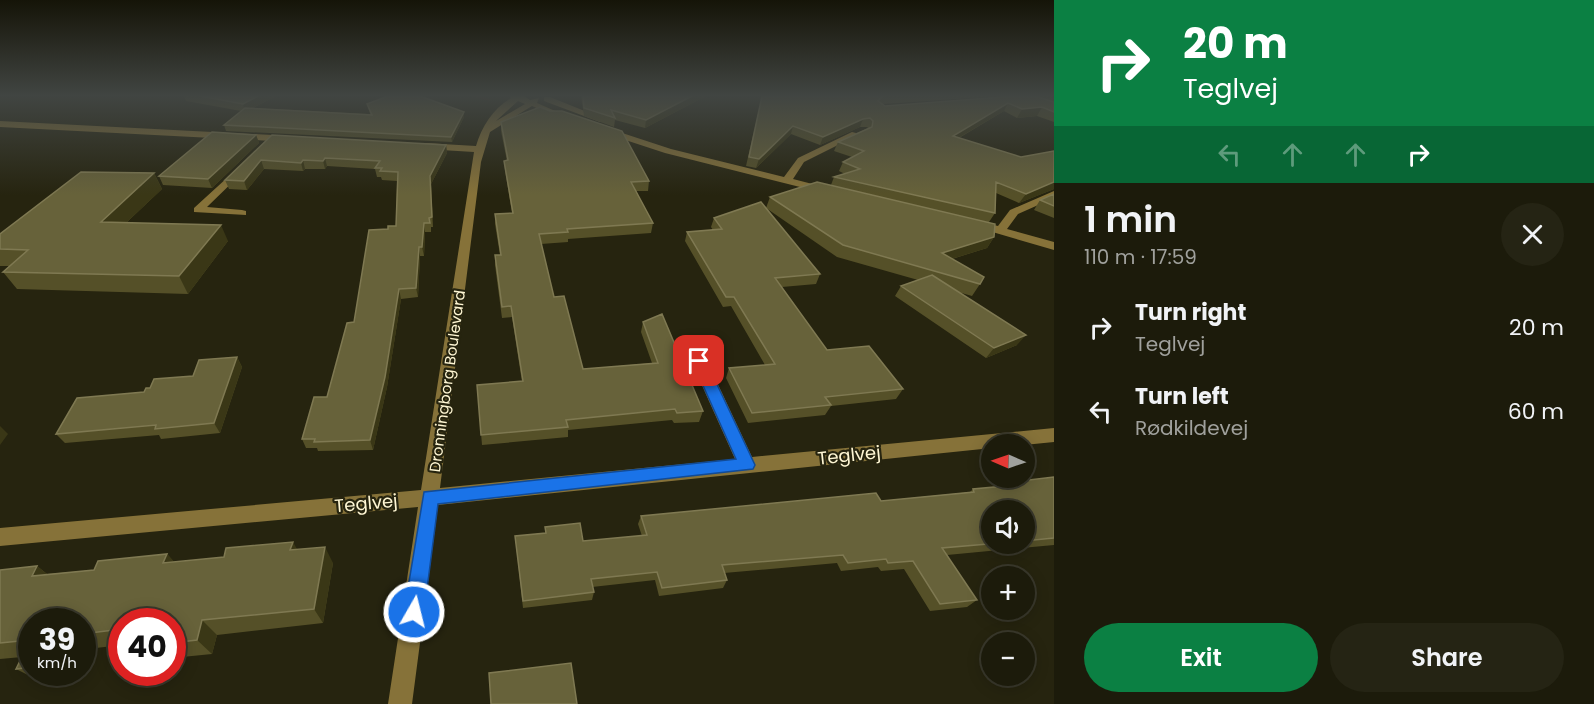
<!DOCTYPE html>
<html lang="en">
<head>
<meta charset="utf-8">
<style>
	:root { --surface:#1c1b0b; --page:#252414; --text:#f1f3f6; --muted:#a0a19d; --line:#3a392c; --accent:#0b8043 }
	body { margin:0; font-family:Poppins,sans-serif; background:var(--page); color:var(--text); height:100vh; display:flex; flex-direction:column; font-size:22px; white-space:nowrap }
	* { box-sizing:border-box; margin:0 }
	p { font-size:20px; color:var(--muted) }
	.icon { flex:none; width:33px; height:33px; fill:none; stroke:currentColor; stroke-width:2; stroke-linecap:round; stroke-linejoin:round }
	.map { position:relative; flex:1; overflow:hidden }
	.panel { display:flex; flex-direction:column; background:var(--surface); width:540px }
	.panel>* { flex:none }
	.guide { background:#0b8043; color:#fff; overflow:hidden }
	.needle { width:39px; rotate:272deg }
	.buttons { position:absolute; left:981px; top:434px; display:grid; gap:12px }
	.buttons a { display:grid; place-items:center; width:54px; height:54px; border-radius:50%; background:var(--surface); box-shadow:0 3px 15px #0003,0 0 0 2px var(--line); font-size:30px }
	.speed { position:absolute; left:18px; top:608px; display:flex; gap:12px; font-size:30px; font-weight:700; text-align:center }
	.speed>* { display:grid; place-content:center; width:78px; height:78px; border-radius:50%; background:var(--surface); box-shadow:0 3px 15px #0003,0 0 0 2px var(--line); line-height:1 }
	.speed small { font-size:15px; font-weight:400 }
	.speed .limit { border:9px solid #d22; background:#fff; color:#111 }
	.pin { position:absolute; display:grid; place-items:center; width:51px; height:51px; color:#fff; margin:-26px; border-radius:12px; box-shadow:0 3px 9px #0006 }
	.me { position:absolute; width:66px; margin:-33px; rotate:8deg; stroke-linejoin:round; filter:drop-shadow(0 0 4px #0008) }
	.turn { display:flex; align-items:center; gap:21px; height:126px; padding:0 30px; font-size:27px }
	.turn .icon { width:78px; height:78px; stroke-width:2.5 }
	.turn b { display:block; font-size:42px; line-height:51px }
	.lanes { display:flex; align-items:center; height:57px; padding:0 30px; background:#0003; justify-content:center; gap:30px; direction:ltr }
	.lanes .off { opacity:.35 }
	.round { display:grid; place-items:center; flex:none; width:63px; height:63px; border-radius:32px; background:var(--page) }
	.summary { display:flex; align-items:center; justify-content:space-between; height:102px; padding:0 30px }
	h1 { font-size:36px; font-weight:600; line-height:45px }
	.primary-button { display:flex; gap:12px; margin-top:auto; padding:12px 30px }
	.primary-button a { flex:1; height:69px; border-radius:36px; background:var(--accent); color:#fff; font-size:24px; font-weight:600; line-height:69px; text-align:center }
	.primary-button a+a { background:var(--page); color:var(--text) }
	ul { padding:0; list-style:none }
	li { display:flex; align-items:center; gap:18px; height:84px; padding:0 30px }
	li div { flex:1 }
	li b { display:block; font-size:22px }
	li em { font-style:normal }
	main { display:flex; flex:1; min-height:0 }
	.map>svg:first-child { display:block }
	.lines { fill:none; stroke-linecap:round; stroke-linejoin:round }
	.stream { fill:#451e09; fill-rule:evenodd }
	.minor { fill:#867239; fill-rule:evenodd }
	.wall { fill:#555028; fill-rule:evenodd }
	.shaded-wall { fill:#3a3716 }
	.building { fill:#67623a; stroke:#7f7952; stroke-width:1.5 }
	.route { fill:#1a73e8; stroke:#114b97; stroke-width:1.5 }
	.labels { text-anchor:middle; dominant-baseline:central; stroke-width:4.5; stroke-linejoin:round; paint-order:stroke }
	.street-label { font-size:15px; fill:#fff7d4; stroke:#26240f }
	.near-street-label { font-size:18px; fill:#fff7d4; stroke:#26240f }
</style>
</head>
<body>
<main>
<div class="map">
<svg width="1054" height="704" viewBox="0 0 1054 704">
	<rect width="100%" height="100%" fill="#26240f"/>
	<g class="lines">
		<path class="stream" d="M 471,96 L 481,96 L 492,100 L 490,101 Z"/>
		<path class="minor" d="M 509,96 L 524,96 L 530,100 L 539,98 L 537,103 L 562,114 L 555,116 L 532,106 L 490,132 L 481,162 L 440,488 L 735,459 L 691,361 L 694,357 L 704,357 L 707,361 L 752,457 L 1054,428 L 1054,442 L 1024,445 L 992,444 L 992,448 L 438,505 L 412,704 L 388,704 L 418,507 L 0,546 L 0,528 L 421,490 L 474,152 L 425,149 L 420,146 L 425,143 L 476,146 C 482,126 493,109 511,98 ZM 518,101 L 525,104 L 496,121 Z
			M 544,97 L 550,97 L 607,120 L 600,122 L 544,101 Z
			M 0,121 L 291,136 L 296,139 L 291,142 L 0,127 Z
			M 607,128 L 671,149 L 784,177 L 798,158 L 852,132 L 860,134 L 804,162 L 793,179 L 828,188 L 829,190 L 824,193 L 665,153 L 604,133 L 604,129 Z
			M 240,166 L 245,169 L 244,171 L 207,207 L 242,210 L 246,211 L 246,215 L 194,212 L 194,208 Z
			M 1054,191 L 1054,198 L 1018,214 L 1007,229 L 1054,242 L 1054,250 L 972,226 L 970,224 L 976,221 L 998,226 L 1010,210 Z"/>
	</g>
	<path class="wall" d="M 184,96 L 276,96 L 253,108 L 370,114 L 367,104 L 464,117 L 452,142 L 226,131 L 224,125 L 241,111 L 186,101 Z
		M 581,96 L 706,96 L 645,128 L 615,120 L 614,127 L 584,116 Z
		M 762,96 L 1001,96 L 882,104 L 885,106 L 1054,102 L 1054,122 L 1037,116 L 1017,118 L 1004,111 L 959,138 L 1021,157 L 1054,151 L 1054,189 L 1019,203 L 996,193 L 995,213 L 989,222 L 994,237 L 987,248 L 952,259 L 980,284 L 972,296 L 958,292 L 1017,345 L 986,358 L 895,296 L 901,286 L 918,280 L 837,257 L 766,208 L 770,197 L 831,185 L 834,177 L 845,174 L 839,171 L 843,162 L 852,157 L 834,151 L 838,142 L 868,128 L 867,127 L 860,127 L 820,145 L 791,134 L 756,168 L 746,166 Z
		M 1035,96 L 1054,96 L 1054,102 Z
		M 501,122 L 649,181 L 648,191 L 636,191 L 653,223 L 651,233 L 568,239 L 568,242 L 541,244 L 554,297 L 583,369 L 652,363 L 641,332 L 643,322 L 703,411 L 699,422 L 674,423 L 672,420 L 568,430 L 568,437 L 482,445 L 477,385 L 522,382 L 512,317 L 502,318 L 495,265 L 495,255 L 500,255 L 495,224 L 495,214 L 512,213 L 505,170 L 504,161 L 507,161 L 501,131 Z
		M 256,135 L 259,143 L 212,188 L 163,185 L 159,176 Z
		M 272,135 L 446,145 L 447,153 L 431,184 L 433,227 L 431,227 L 431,232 L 425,232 L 424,256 L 420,256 L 418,297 L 401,299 L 387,387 L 373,450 L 318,451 L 317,448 L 306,448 L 302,439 L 327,397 L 388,229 L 396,226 L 397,181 L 382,180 L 381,177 L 377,177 L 375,169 L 327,166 L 325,169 L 305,169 L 303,171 L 264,169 L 247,190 L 229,189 L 225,180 Z
		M 154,173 L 162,189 L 127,222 L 228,241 L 188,294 L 17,289 L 3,272 L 9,266 L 0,266 L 0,234 Z
		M 1054,194 L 1054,218 L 1034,210 L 1040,200 Z
		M 714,218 L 820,274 L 816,284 L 782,287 L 827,350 L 903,389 L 896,399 L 831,406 L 825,415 L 748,423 L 726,378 L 729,368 L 765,365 L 731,306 L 723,307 L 685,241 L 687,232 L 713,230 L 711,227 Z
		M 237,357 L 242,367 L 220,433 L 161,439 L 159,435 L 65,443 L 56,434 L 144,392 L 150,388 L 193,376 Z
		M 1054,477 L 1054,545 L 947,555 L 977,600 L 967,607 L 930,611 L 904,569 L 881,571 L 878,567 L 841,571 L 837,563 L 724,573 L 727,580 L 723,588 L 659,596 L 655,580 L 592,587 L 594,592 L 592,600 L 523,608 L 515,536 L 545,533 L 545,527 L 583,541 L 642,536 L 638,524 L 641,516 L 881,501 L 970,492 L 973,489 L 998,487 L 1003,483 ZM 1024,510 L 1024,543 L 992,543 Z
		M 297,550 L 333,563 L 323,623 L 217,635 L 212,654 L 172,658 L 172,621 L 122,621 L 122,645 L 87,649 L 82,660 L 82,621 L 32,621 L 32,672 L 77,672 L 75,678 L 40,681 L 16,669 L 22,657 L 0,659 L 0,570 L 37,566 L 47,574 L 94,570 L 167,554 L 174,562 Z"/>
	<path class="shaded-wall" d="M 258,96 L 276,96 L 245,112 L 243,104 Z
		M 692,96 L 706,96 L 645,128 L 646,120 Z
		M 1008,103 L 1004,111 L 948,144 L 953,136 Z
		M 1042,107 L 1037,116 L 1017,118 L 1022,109 Z
		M 464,112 L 464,117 L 452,142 L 451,137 Z
		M 863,119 L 860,127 L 820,145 L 823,137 Z
		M 793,126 L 791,134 L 756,168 L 759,159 Z
		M 256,135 L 259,143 L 212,188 L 208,179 Z
		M 446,145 L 447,153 L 431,184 L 433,227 L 430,176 Z
		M 325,158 L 327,166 L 325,169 L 323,161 Z
		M 261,160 L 264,169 L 247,190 L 244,181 Z
		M 303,160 L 305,169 L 303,171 L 301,163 Z
		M 154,173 L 162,189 L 110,238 L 101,222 Z
		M 1054,182 L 1054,189 L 1019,203 L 1026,194 Z
		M 424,223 L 425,232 L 424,256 L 422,247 Z
		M 221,225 L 228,241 L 188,294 L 179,276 Z
		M 994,237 L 987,248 L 935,264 L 942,253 Z
		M 419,247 L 420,256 L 418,297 L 416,288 Z
		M 399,289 L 401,299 L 387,387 L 373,450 L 370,440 Z
		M 1026,335 L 1017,345 L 986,358 L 994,348 Z
		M 237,357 L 242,367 L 220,433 L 214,423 Z
		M 0,426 L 8,434 L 0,445 Z
		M 293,542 L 302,558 L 290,550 Z
		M 325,547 L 333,563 L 323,623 L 314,609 Z
		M 167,554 L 182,570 L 163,563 Z
		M 37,566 L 57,582 L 32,576 Z
		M 202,620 L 217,635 L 212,654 L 197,640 Z
		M 82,646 L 87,649 L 82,660 Z
		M 65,672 L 77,672 L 75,678 Z"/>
	<path class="building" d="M 200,96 L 258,96 L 243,104 Z
		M 388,96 L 420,96 L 464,112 L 451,137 L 224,125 L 245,108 L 372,115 L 367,104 Z
		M 583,96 L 692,96 L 646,120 L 611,110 L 615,118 L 584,108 Z
		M 762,96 L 883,96 L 878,101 L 885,106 L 1015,96 L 1035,96 L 1054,102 L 1054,112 L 1042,107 L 1022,109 L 1008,103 L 953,136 L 1021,157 L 1054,151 L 1054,182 L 1026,194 L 996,182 L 995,213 L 834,177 L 860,169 L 843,162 L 864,151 L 838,142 L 872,127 L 873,121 L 870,118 L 863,119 L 823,137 L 793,126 L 759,159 L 749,157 Z
		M 540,107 L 550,111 L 562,111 L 622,131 L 649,181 L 631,182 L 653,223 L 567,229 L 568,232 L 539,234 L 554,297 L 564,296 L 583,369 L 658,363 L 643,322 L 662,314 L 703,411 L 677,413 L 675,409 L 566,420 L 568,427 L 481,435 L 477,385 L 523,381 L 511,306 L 502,307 L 495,255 L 501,255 L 495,214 L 513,213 L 504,161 L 508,160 L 501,122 Z
		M 212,132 L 256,135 L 208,179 L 159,176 Z
		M 272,135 L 446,145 L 430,176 L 432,217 L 429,218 L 430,223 L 424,223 L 422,247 L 419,247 L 416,288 L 399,289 L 385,377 L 370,440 L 314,442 L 315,439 L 302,439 L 314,397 L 327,397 L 347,323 L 354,322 L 369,230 L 388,229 L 388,226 L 396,226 L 398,172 L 380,171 L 382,168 L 375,168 L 380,161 L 325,158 L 323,161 L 303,160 L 301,163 L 261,160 L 244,181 L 225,180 Z
		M 81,172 L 154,173 L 101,222 L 221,225 L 179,276 L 3,272 L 28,250 L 0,249 L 0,234 Z
		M 817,182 L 995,224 L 994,237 L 942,253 L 984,277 L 980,284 L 843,245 L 770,197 Z
		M 1054,194 L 1054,206 L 1040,200 Z
		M 761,202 L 820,274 L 775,278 L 827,350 L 869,346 L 903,389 L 825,397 L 831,405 L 752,413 L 729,368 L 775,364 L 734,297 L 726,297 L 687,232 L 722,229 L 714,218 Z
		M 932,275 L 1026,335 L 994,348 L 901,286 Z
		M 237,357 L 214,423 L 155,429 L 156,425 L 56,434 L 77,398 L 144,392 L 146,388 L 150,388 L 154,379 L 193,376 L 199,360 Z
		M 1054,477 L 1054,538 L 1024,541 L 1024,510 L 992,510 L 992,543 L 1000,543 L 942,548 L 977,600 L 940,604 L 913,561 L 888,563 L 886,559 L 848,563 L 843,555 L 722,565 L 727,580 L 662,588 L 657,572 L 591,579 L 594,592 L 523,601 L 515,536 L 546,533 L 545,527 L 580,523 L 583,541 L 647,535 L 641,516 L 876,493 L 881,501 L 974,492 L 973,489 L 1005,486 L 1003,483 Z
		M 293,542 L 290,550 L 325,547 L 314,609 L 202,620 L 197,640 L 172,643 L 172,621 L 122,621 L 122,629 L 82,634 L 82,621 L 32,621 L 32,667 L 16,669 L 30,640 L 0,643 L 0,570 L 37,566 L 32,576 L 94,570 L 98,561 L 167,554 L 163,563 L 224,557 L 226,548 Z
		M 571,663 L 577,704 L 491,704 L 489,673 Z"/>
	<linearGradient id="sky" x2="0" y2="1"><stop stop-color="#151408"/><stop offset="0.49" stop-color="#414542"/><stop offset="1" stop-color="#414542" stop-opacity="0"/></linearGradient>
	<rect width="1054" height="195" fill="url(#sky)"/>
	<path class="route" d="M 699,356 L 706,361 L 755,465 L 753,469 L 438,504 L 424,612 L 421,619 L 414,622 L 407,619 L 404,612 L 424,492 L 736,459 L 692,361 Z"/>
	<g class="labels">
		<g class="street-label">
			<text transform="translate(447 381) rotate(-82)">Dronningborg Boulevard</text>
		</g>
		<g class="near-street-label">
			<text transform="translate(849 455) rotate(-6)">Teglvej</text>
			<text transform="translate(366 503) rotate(-5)">Teglvej</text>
		</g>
	</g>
</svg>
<div class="buttons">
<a><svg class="needle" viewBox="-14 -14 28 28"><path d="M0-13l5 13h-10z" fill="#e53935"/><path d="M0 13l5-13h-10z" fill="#a0a19d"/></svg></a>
<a><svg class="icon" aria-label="sound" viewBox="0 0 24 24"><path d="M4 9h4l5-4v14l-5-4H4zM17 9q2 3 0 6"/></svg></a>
<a>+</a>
<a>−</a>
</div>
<div class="speed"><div>39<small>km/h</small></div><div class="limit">40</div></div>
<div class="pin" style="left:699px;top:361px;background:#d93025"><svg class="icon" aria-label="arrive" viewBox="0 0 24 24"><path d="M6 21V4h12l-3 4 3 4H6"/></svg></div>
<svg class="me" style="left:414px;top:612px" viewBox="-20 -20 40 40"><circle r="17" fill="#1a73e8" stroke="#fff" stroke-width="3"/><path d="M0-11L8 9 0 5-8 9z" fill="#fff"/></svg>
</div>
<section class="panel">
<div class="guide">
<div class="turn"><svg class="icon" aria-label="right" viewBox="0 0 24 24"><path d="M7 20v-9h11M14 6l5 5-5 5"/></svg><div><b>20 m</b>Teglvej</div></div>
<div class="lanes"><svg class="icon off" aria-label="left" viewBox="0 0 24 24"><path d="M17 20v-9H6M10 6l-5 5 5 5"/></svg><svg class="icon off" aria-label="ahead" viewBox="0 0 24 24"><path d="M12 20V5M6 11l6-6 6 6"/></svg><svg class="icon off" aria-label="ahead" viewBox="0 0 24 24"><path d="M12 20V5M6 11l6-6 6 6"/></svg><svg class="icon" aria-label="right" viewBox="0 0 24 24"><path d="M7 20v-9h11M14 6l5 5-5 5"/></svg></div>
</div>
<div class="summary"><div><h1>1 min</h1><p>110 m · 17:59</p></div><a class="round"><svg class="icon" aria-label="close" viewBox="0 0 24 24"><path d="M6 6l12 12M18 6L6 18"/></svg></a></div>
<ul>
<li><svg class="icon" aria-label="right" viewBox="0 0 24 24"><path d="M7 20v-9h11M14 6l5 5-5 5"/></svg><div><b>Turn right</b><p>Teglvej</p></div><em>20 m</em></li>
<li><svg class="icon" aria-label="left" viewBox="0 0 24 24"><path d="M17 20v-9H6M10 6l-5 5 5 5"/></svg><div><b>Turn left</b><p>Rødkildevej</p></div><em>60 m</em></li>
</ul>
<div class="primary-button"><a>Exit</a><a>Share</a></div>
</section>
</main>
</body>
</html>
